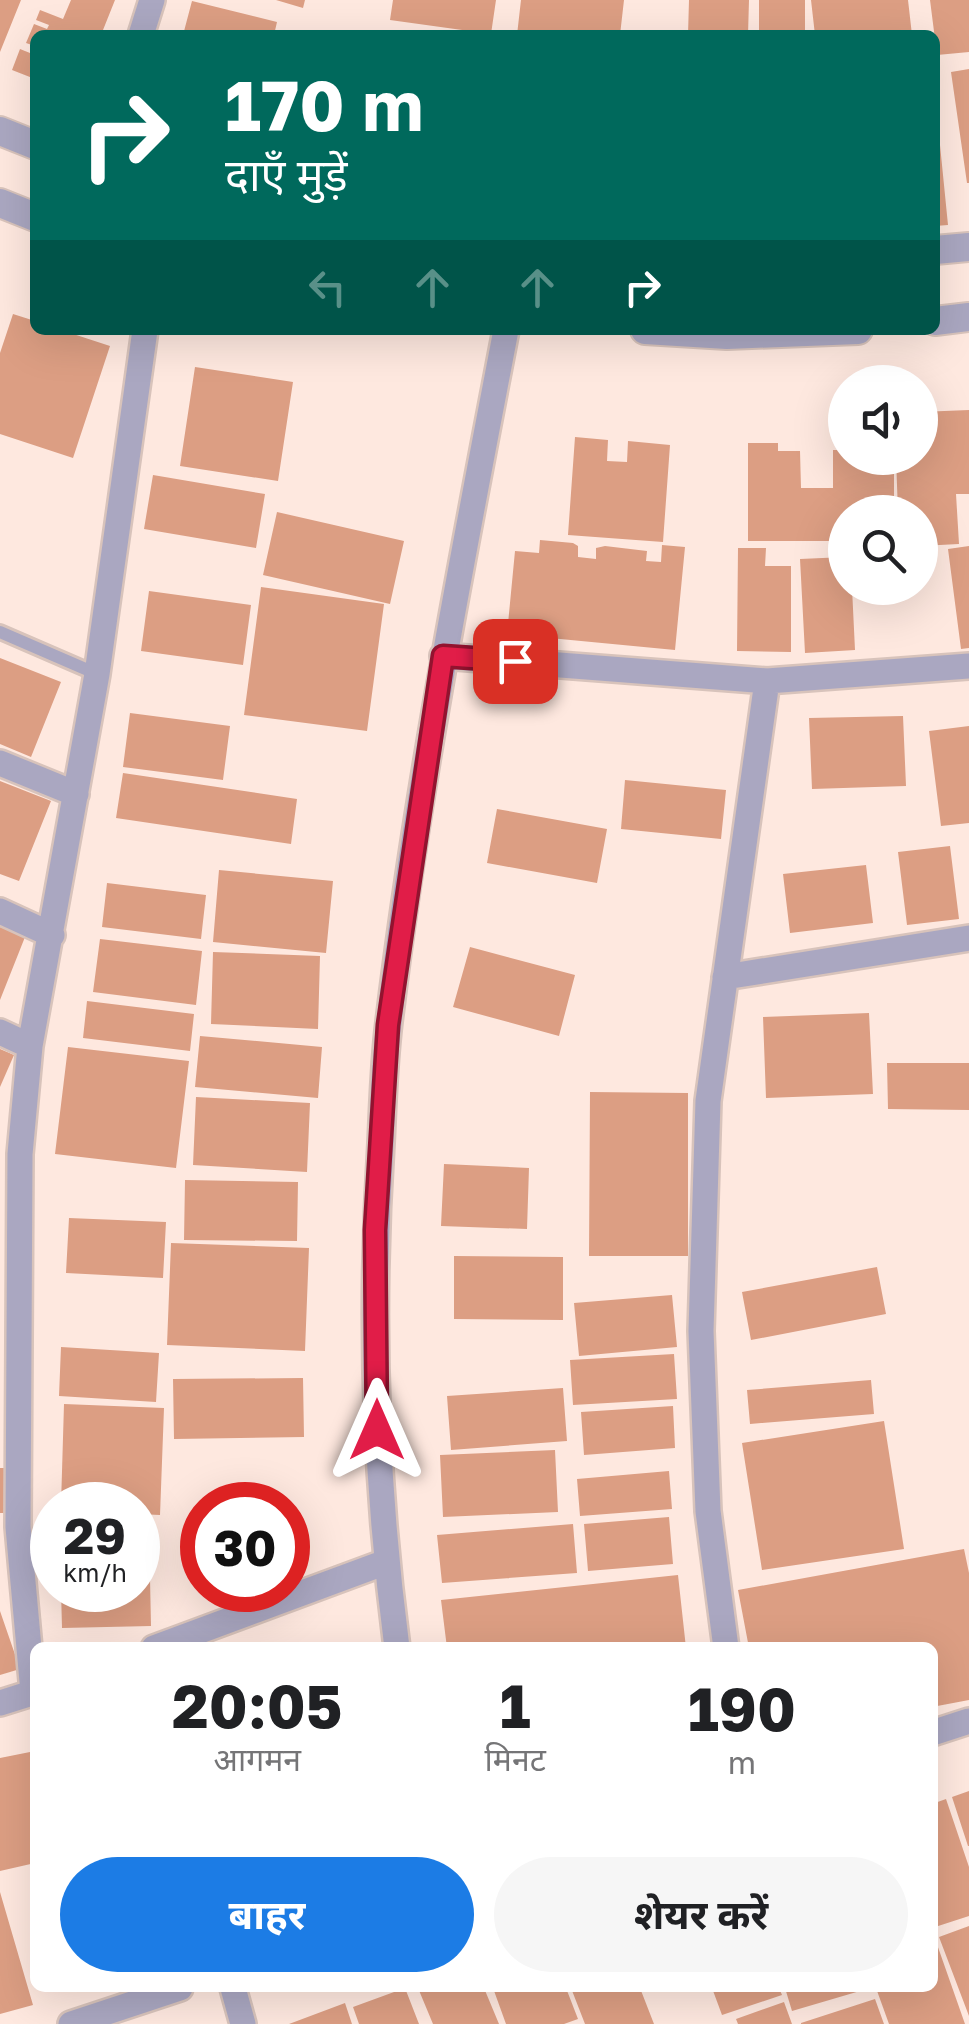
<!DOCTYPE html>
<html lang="hi">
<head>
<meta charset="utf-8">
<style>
	:root { --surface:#fff; --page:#f6f6f6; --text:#202124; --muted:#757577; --accent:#1c7ce5 }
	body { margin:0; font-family:"Golos Text","Noto Sans Devanagari",sans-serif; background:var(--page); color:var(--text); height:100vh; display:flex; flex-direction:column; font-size:38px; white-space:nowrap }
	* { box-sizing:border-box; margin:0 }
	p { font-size:32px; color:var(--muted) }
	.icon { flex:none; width:55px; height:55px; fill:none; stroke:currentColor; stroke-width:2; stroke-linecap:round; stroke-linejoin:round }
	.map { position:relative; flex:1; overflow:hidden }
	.side { position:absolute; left:30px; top:1642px; width:908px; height:350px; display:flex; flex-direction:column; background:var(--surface); border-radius:15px; box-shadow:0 10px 40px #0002 }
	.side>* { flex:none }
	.hud { position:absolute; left:30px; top:30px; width:910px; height:305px; border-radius:15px; box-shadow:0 10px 40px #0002; background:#00695c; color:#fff; overflow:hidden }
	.buttons { position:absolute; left:828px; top:365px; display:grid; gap:20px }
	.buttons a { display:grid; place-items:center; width:110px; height:110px; border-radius:50%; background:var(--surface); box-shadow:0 10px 40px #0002; font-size:50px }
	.speed { position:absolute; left:30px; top:1482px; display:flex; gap:20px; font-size:50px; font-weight:700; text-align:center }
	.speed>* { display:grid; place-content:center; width:130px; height:130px; border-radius:50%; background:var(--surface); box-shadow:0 10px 40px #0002; line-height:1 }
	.speed small { font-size:25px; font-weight:400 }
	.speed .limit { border:15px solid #d22; background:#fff; color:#111 }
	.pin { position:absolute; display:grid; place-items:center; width:85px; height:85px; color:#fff; margin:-42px; border-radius:20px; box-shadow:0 5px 15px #0006 }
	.me { position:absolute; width:110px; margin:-55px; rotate:0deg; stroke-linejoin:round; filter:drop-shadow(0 0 8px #0008) }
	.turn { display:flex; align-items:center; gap:35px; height:210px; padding:0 30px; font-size:45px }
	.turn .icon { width:130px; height:130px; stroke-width:2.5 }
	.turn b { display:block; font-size:70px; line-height:85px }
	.lanes { display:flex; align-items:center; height:95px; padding:0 30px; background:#0003; justify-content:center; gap:50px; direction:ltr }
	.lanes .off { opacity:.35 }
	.eta { display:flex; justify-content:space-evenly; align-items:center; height:170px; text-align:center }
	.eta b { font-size:60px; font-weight:700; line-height:70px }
	.button { display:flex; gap:20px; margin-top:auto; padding:20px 30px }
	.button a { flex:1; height:115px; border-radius:60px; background:var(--accent); color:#fff; font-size:40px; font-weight:700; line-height:115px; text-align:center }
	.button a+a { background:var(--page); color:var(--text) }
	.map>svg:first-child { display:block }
	.building { fill:#dc9e83 }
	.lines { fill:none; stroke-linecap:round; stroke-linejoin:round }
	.service-casing { stroke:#d8c3bb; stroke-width:18 }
	.minor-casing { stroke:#d8c3bb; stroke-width:30 }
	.tertiary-casing { stroke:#d8c3bb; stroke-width:32 }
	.service { stroke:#aaa7c1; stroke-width:12 }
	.minor { stroke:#aaa7c1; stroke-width:25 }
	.tertiary { stroke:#aaa7c1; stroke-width:28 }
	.route-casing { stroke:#92132f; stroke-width:25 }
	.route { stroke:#e11d48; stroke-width:18 }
</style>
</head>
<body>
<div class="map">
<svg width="969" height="2024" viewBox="0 0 969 2024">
	<rect width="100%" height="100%" fill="#fee8df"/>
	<path class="building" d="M 0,0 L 21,0 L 0,52 Z
		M 71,0 L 115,0 L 101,35 L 35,35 L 35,46 L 26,43 L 34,24 L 47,29 L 49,25 L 36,20 L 40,10 L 63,19 Z
		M 276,0 L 305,0 L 303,8 Z
		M 393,0 L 496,0 L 491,34 L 390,20 Z
		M 521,0 L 624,0 L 620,35 L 517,35 Z
		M 689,0 L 749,0 L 748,35 L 688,35 Z
		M 759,0 L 805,0 L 805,35 L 759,35 Z
		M 811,0 L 908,0 L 912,35 L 815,35 Z
		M 930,0 L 969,0 L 969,52 L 937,55 Z
		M 192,1 L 277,22 L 274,35 L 183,35 Z
		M 20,49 L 35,55 L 35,79 L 12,70 Z
		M 969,69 L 969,183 L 967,183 L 951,72 Z
		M 935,125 L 938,125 L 948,225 L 935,226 Z
		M 13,314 L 35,321 L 35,330 L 61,330 L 110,346 L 73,458 L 0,434 L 0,353 Z
		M 195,367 L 293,382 L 278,481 L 180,466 Z
		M 969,410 L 969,494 L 956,494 L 959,544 L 920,546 L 920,512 L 898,512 L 896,458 L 920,458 L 920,412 Z
		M 575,437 L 608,440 L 607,461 L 627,462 L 628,441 L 670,445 L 663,542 L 568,535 Z
		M 748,443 L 778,443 L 778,451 L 800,451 L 801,488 L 833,488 L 833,450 L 845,450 L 845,458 L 894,460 L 894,512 L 845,512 L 845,541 L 748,541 Z
		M 153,475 L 265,494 L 256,548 L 144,529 Z
		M 277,512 L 404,541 L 390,604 L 263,575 Z
		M 540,540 L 573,543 L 578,546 L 578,557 L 596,559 L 596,548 L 605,546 L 647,551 L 646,561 L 661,562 L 662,545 L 685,547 L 675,650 L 507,634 L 515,551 L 539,553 Z
		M 969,546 L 969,648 L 961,649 L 948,549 Z
		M 738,548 L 766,548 L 765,566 L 791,566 L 791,652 L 737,651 Z
		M 845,557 L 845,588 L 852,588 L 855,650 L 805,653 L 800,559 Z
		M 261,587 L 384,604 L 367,731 L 244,715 Z
		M 149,591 L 251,605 L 243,665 L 141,651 Z
		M 0,658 L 61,682 L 31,757 L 0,744 Z
		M 130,713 L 230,726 L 223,780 L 123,767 Z
		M 903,716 L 906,786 L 812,789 L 809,718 Z
		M 969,726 L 969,823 L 941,826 L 929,731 Z
		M 123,773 L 297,799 L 291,844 L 116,818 Z
		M 625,780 L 726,790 L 721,839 L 621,829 Z
		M 0,781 L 51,801 L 19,881 L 0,874 Z
		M 497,809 L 607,829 L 597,883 L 487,863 Z
		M 950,846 L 959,919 L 907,925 L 898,852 Z
		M 866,865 L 873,923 L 790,933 L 783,874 Z
		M 219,870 L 333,881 L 326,953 L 213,942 Z
		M 107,883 L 206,895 L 201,939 L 102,927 Z
		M 0,927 L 25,937 L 0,1000 Z
		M 100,939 L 202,951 L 196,1005 L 93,992 Z
		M 470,947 L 575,975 L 559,1036 L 453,1007 Z
		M 213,952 L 320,956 L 318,1029 L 211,1024 Z
		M 87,1001 L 194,1014 L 190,1051 L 83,1038 Z
		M 869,1013 L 873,1094 L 766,1098 L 763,1017 Z
		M 200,1036 L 322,1047 L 318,1098 L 195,1087 Z
		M 68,1047 L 189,1061 L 176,1168 L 55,1154 Z
		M 0,1049 L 14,1055 L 0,1087 Z
		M 887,1063 L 969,1063 L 969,1110 L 888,1109 Z
		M 590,1092 L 688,1093 L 688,1256 L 589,1256 Z
		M 196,1097 L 310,1103 L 307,1172 L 193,1165 Z
		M 444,1164 L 529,1168 L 527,1229 L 441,1226 Z
		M 185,1180 L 298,1182 L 297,1241 L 184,1240 Z
		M 69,1218 L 166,1222 L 163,1278 L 66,1273 Z
		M 171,1243 L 309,1248 L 305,1351 L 167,1345 Z
		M 454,1256 L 563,1257 L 563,1320 L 454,1319 Z
		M 877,1267 L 886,1314 L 751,1340 L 742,1292 Z
		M 672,1295 L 677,1347 L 579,1356 L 574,1303 Z
		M 61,1347 L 159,1353 L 156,1402 L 59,1396 Z
		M 674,1354 L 677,1399 L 573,1405 L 570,1360 Z
		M 303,1378 L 304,1437 L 174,1439 L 173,1379 Z
		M 871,1380 L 874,1414 L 750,1424 L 747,1390 Z
		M 563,1388 L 567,1441 L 451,1450 L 447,1396 Z
		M 64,1404 L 164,1408 L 160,1515 L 138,1514 L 138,1505 L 61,1505 Z
		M 673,1406 L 675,1448 L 584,1455 L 581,1412 Z
		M 884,1421 L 904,1549 L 762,1570 L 742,1443 Z
		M 555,1450 L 558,1512 L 443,1517 L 440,1455 Z
		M 0,1468 L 5,1468 L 5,1513 L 0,1513 Z
		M 669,1471 L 672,1509 L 580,1516 L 577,1479 Z
		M 669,1517 L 673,1564 L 588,1571 L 584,1524 Z
		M 573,1524 L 577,1573 L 442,1583 L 437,1535 Z
		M 149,1530 L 151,1626 L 62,1628 L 61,1590 L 138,1590 L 138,1531 Z
		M 964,1549 L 969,1573 L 969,1700 L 932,1707 L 932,1648 L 749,1648 L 738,1590 Z
		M 678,1575 L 686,1648 L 447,1648 L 441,1600 Z
		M 0,1611 L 20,1669 L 0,1675 Z
		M 35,1751 L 35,1863 L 0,1871 L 0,1758 Z
		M 969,1791 L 969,1846 L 968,1846 L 952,1797 Z
		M 946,1799 L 969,1867 L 969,1916 L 932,1928 L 932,1804 Z
		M 0,1892 L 33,2005 L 0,2014 Z
		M 969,1926 L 969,2016 L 939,1937 Z
		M 933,1933 L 965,2024 L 889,2024 L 876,1988 L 932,1988 Z
		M 405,1988 L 419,2024 L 359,2024 L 353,2007 Z
		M 418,1988 L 484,1988 L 499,2024 L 433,2024 Z
		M 493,1988 L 566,1988 L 578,2019 L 564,2024 L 506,2024 Z
		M 571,1988 L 640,1988 L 654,2024 L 585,2024 Z
		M 712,1988 L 779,1988 L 782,1995 L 722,2015 Z
		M 785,1988 L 859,1988 L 860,1991 L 792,2011 Z
		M 875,1999 L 884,2024 L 801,2024 L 801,2023 Z
		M 784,2002 L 792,2024 L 738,2024 L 736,2019 Z
		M 345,2003 L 352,2024 L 289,2024 Z"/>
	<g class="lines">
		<g class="service-casing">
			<path id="service" d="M 0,632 L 97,674"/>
		</g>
		<g class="minor-casing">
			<path id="minor" d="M 141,35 L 152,0
				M 443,656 L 767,681 L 969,666
				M 0,763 L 76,794
				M 0,911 L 52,935
				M 725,977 L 969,938
				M 0,1032 L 30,1046
				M 154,1648 L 386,1562
				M 397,1648 C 375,1480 370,1311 381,1143 C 383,1103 384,1062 389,1022 C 417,790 462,560 506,330
				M 726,1648 L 708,1511 L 701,1331 L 708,1101 L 767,681
				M 33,1692 L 18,1527 L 20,1154 L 30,1046 L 97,674 L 145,330
				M 0,1703 L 35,1692
				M 932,1733 L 969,1721
				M 233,1988 L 243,2024
				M 71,2024 L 180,1988"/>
		</g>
		<g class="tertiary-casing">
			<path id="tertiary" d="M 0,131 L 35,145
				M 0,203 L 35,217
				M 935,250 L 969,247
				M 935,321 L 969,317
				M 645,330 L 727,335 L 858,330"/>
		</g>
		<use href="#service" class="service"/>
		<use href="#minor" class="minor"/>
		<use href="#tertiary" class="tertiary"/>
	</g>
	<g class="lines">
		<g class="route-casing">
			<path id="route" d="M 377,1430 L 375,1230 L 388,1025 L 443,656 L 515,661"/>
		</g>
		<use href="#route" class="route"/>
	</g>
</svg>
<div class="buttons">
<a><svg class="icon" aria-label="sound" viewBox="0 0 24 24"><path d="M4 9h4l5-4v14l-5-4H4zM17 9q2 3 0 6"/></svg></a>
<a><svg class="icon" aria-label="search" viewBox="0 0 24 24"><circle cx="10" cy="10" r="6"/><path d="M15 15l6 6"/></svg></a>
</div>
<div class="speed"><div>29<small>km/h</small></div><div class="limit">30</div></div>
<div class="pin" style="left:515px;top:661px;background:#d93025"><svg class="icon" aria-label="arrive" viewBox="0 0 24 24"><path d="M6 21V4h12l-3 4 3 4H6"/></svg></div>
<svg class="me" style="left:377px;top:1430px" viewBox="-20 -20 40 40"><path d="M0-17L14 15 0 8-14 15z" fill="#e11d48" stroke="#fff" stroke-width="4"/></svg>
<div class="hud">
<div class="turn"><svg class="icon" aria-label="right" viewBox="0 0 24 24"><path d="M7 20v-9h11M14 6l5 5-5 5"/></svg><div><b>170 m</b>दाएँ मुड़ें</div></div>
<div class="lanes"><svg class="icon off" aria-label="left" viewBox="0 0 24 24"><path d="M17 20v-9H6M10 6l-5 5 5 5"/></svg><svg class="icon off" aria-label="ahead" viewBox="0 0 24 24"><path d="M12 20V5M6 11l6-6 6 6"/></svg><svg class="icon off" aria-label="ahead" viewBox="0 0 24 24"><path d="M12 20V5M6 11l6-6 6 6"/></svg><svg class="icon" aria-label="right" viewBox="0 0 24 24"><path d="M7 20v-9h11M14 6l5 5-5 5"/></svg></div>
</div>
<section class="side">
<div class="eta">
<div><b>20:05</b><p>आगमन</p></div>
<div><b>1</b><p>मिनट</p></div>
<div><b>190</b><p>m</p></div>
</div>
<div class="button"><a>बाहर</a><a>शेयर करें</a></div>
</section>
</div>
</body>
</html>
